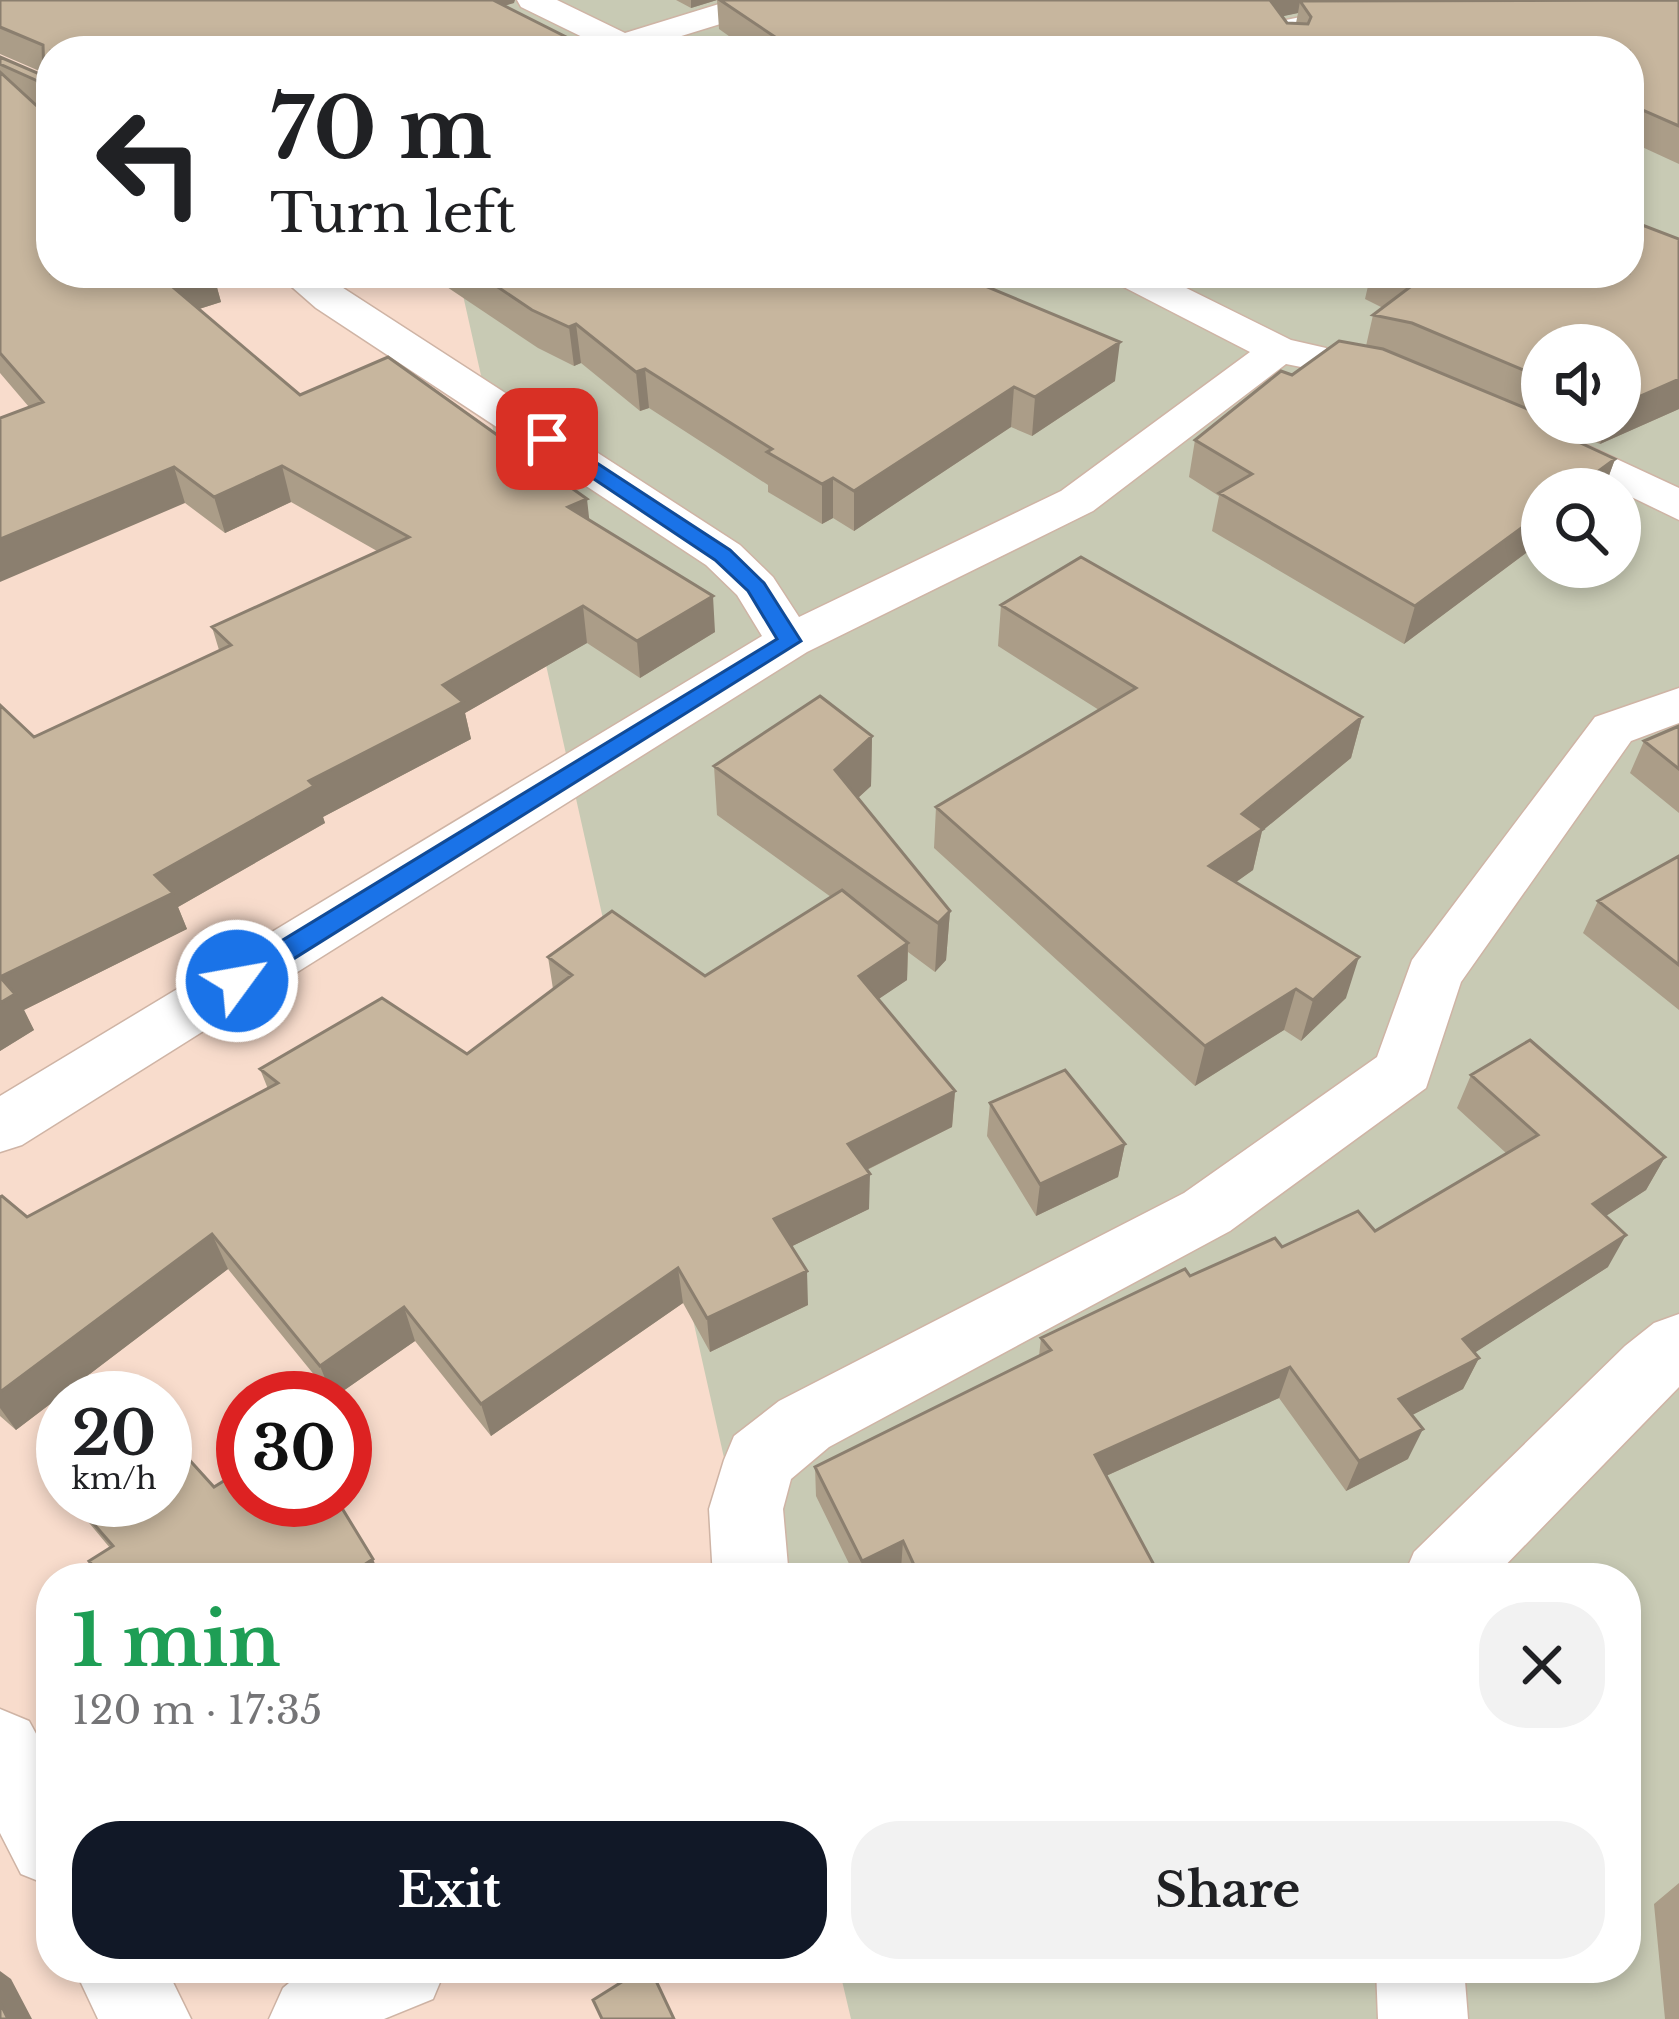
<!DOCTYPE html>
<html lang="en">
<head>
<meta charset="utf-8">
<style>
	:root { --surface:#fff; --page:#f2f2f2; --text:#202124; --muted:#757577; --accent:#111827 }
	body { margin:0; font-family:"Libre Baskerville",serif; background:var(--page); color:var(--text); height:100vh; display:flex; flex-direction:column; font-size:45px; white-space:nowrap }
	* { box-sizing:border-box; margin:0 }
	p { font-size:39px; color:var(--muted) }
	.icon { flex:none; width:66px; height:66px; fill:none; stroke:currentColor; stroke-width:2; stroke-linecap:round; stroke-linejoin:round }
	.map { position:relative; flex:1; overflow:hidden }
	.panel { position:absolute; left:36px; top:1563px; width:1605px; height:420px; display:flex; flex-direction:column; background:var(--surface); border-radius:48px; box-shadow:0 6px 18px #0003 }
	.panel>* { flex:none }
	.guide { position:absolute; left:36px; top:36px; width:1608px; height:252px; border-radius:48px; box-shadow:0 6px 18px #0003; background:#fff; color:var(--text); overflow:hidden }
	.buttons { position:absolute; left:1521px; top:324px; display:grid; gap:24px }
	.buttons a { display:grid; place-items:center; width:120px; height:120px; border-radius:50%; background:var(--surface); box-shadow:0 6px 18px #0003; font-size:60px }
	.speed { position:absolute; left:36px; top:1371px; display:flex; gap:24px; font-size:60px; font-weight:700; text-align:center }
	.speed>* { display:grid; place-content:center; width:156px; height:156px; border-radius:50%; background:var(--surface); box-shadow:0 6px 18px #0003; line-height:1 }
	.speed small { font-size:30px; font-weight:400 }
	.speed .limit { border:18px solid #d22; background:#fff; color:#111 }
	.pin { position:absolute; display:grid; place-items:center; width:102px; height:102px; color:#fff; margin:-51px; border-radius:24px; box-shadow:0 6px 18px #0006 }
	.me { position:absolute; width:132px; margin:-66px; rotate:58deg; stroke-linejoin:round; filter:drop-shadow(0 0 9px #0008) }
	.turn { display:flex; align-items:center; gap:42px; height:252px; padding:0 36px; font-size:54px }
	.turn .icon { width:156px; height:156px; stroke-width:2.5 }
	.turn b { display:block; font-size:84px; line-height:102px }
	.round { display:grid; place-items:center; flex:none; width:126px; height:126px; border-radius:48px; background:var(--page) }
	.overview { display:flex; align-items:center; justify-content:space-between; height:204px; padding:0 36px }
	h1 { font-size:72px; font-weight:700; line-height:90px; color:#1e9e55 }
	.cta { display:flex; gap:24px; margin-top:auto; padding:24px 36px }
	.cta a { flex:1; height:138px; border-radius:48px; background:var(--accent); color:#fff; font-size:48px; font-weight:700; line-height:138px; text-align:center }
	.cta a+a { background:var(--page); color:var(--text) }
	.map>svg:first-child { display:block }
	.green { fill:#c8cab4; fill-rule:evenodd }
	.lines { fill:none; stroke-linecap:round; stroke-linejoin:round }
	.service-casing { stroke:#cfb4a5; stroke-width:3 }
	.minor-casing { stroke:#cfb4a5; stroke-width:3 }
	.service { fill:#fff; fill-rule:evenodd }
	.minor { fill:#fff; fill-rule:evenodd }
	.wall { fill:#ab9d88; fill-rule:evenodd }
	.shaded-wall { fill:#8b7f6f }
	.building { fill:#c7b69e; stroke:#8b7f6f; stroke-width:3 }
	.route { fill:#1a73e8; stroke:#114b97; stroke-width:3 }
</style>
</head>
<body>
<div class="map">
<svg width="1679" height="2019" viewBox="0 0 1679 2019">
	<rect width="100%" height="100%" fill="#f8dccc"/>
	<path class="green" d="M 396,0 L 1679,0 L 1679,2019 L 851,2019 L 839,1968 L 1626,1968 L 1626,1578 L 751,1578 L 458,273 L 1629,273 L 1629,51 L 408,51 ZM 1542,345 L 1620,345 L 1620,423 L 1542,423 ZM 1542,489 L 1620,489 L 1620,567 L 1542,567 Z"/>
	<g class="lines">
		<g class="service-casing">
			<path id="service" d="M 1385,0 L 1417,0 L 1287,29 L 1302,51 L 1285,51 L 1268,30 L 1276,22 Z"/>
		</g>
		<g class="minor-casing">
			<path id="minor" d="M 517,0 L 557,0 L 625,33 L 732,0 L 779,0 L 775,7 L 649,46 L 652,51 L 611,51 L 521,7 Z
				M 276,273 L 320,273 L 740,545 L 773,577 L 799,617 L 1061,491 L 1250,352 L 1112,281 L 1107,273 L 1156,273 L 1291,340 L 1326,348 L 1332,357 L 1326,366 L 1311,369 L 1286,364 L 1093,511 L 807,652 L 22,1145 L 0,1152 L 0,1096 L 762,636 L 737,595 L 706,565 L 316,308 Z
				M 1537,422 L 1679,488 L 1679,520 L 1522,444 L 1515,435 L 1522,426 Z
				M 1679,688 L 1679,723 L 1631,741 L 1461,982 L 1426,1088 L 1230,1231 L 829,1447 L 791,1479 L 783,1509 L 789,1578 L 713,1578 L 709,1509 L 724,1460 L 734,1436 L 779,1401 L 1184,1193 L 1377,1057 L 1412,960 L 1595,717 Z
				M 1679,1314 L 1679,1387 L 1493,1578 L 1403,1578 L 1414,1552 L 1625,1346 L 1654,1323 Z
				M 0,1709 L 29,1721 L 51,1761 L 51,1886 L 21,1874 L 0,1833 Z
				M 74,1968 L 166,1968 L 191,2019 L 98,2019 Z
				M 307,1968 L 446,1968 L 433,1999 L 384,2019 L 269,2019 L 283,1988 Z
				M 1376,1968 L 1464,1968 L 1468,2019 L 1378,2019 Z"/>
		</g>
		<use href="#service" class="service"/>
		<use href="#minor" class="minor"/>
	</g>
	<path class="wall" d="M 0,0 L 514,3 L 44,76 L 44,73 L 0,54 Z
		M 676,0 L 717,0 L 691,8 Z
		M 717,0 L 1679,0 L 1679,164 L 1629,141 L 1629,51 L 750,51 L 719,29 ZM 1298,13 L 1296,23 L 1287,23 L 1282,16 Z
		M 0,64 L 51,87 L 51,115 L 42,111 L 51,273 L 213,273 L 221,302 L 199,309 L 300,395 L 589,520 L 715,632 L 640,678 L 587,643 L 465,713 L 471,739 L 323,817 L 325,823 L 178,907 L 187,929 L 24,1010 L 34,1030 L 0,1051 L 0,705 L 34,737 L 219,650 L 212,627 L 377,551 L 291,502 L 225,533 L 185,503 L 29,407 L 0,373 Z
		M 1629,220 L 1679,239 L 1679,409 L 1600,444 L 1566,429 L 1564,435 L 1615,459 L 1604,489 L 1542,489 L 1542,541 L 1404,644 L 1212,531 L 1219,496 L 1189,477 L 1195,440 L 1281,371 L 1292,375 L 1339,341 L 1366,346 L 1373,315 L 1383,308 L 1365,299 L 1371,273 L 1629,273 ZM 1542,345 L 1620,345 L 1620,423 L 1542,423 Z
		M 437,273 L 967,273 L 961,276 L 1115,381 L 1032,436 L 1011,427 L 854,531 L 833,518 L 822,524 L 768,492 L 768,485 L 649,408 L 640,411 L 581,363 L 574,366 L 538,348 L 438,281 Z
		M 1001,605 L 1362,717 L 1351,758 L 1262,831 L 1253,870 L 1236,882 L 1346,998 L 1301,1041 L 1284,1030 L 1195,1086 L 934,848 L 936,807 L 1099,710 L 998,646 Z
		M 1679,726 L 1679,813 L 1630,773 L 1644,741 Z
		M 872,736 L 871,786 L 858,798 L 950,911 L 946,960 L 935,972 L 908,952 L 907,980 L 878,999 L 955,1091 L 952,1127 L 867,1170 L 869,1209 L 792,1246 L 808,1305 L 710,1352 L 683,1303 L 491,1436 L 415,1341 L 333,1398 L 228,1269 L 16,1430 L 0,1416 L 0,1197 L 27,1217 L 268,1089 L 260,1069 L 467,1054 L 553,989 L 548,957 L 705,976 L 831,897 L 717,815 L 714,766 Z
		M 1679,856 L 1679,1010 L 1583,933 L 1598,901 Z
		M 1471,1075 L 1665,1157 L 1646,1190 L 1606,1216 L 1608,1267 L 1475,1352 L 1479,1358 L 1463,1389 L 1412,1415 L 1408,1459 L 1346,1491 L 1279,1398 L 1106,1476 L 1161,1578 L 906,1578 L 901,1569 L 883,1578 L 856,1578 L 816,1496 L 815,1467 L 1039,1356 L 1041,1338 L 1190,1276 L 1282,1247 L 1375,1231 L 1506,1153 L 1457,1108 Z
		M 990,1103 L 1125,1144 L 1118,1177 L 1036,1216 L 987,1136 Z
		M 214,1487 L 381,1578 L 101,1578 L 89,1561 L 110,1548 L 70,1500 L 165,1500 Z
		M 1679,1883 L 1679,2019 L 1665,2019 L 1654,1904 Z"/>
	<path class="shaded-wall" d="M 467,0 L 515,0 L 514,3 L 469,16 Z
		M 691,0 L 717,0 L 691,8 Z
		M 1268,0 L 1363,0 L 1300,1 L 1298,13 L 1275,18 Z
		M 194,273 L 213,273 L 221,302 L 177,316 L 167,282 Z
		M 576,324 L 581,363 L 574,366 L 569,327 Z
		M 1120,342 L 1115,381 L 1032,436 L 1035,397 Z
		M 645,369 L 649,408 L 640,411 L 636,372 Z
		M 1679,379 L 1679,409 L 1600,444 L 1608,423 L 1620,423 L 1620,405 Z
		M 1014,387 L 1011,427 L 854,531 L 854,491 Z
		M 1615,459 L 1604,489 L 1574,489 Z
		M 282,466 L 291,502 L 225,533 L 214,497 Z
		M 174,467 L 185,503 L 0,582 L 0,539 Z
		M 833,478 L 833,518 L 822,524 L 822,484 Z
		M 587,499 L 591,535 L 568,507 Z
		M 1542,513 L 1542,541 L 1404,644 L 1415,606 Z
		M 713,596 L 715,632 L 640,678 L 637,641 Z
		M 583,606 L 587,643 L 465,713 L 471,739 L 323,817 L 325,823 L 178,907 L 187,929 L 24,1010 L 34,1030 L 0,1051 L 0,977 L 155,875 L 309,781 L 443,685 Z
		M 1362,717 L 1351,758 L 1262,831 L 1253,870 L 1201,907 L 1209,866 L 1242,814 Z
		M 872,736 L 871,786 L 835,819 L 835,770 Z
		M 950,911 L 946,960 L 935,972 L 938,923 Z
		M 908,943 L 907,980 L 858,1013 L 859,976 Z
		M 1359,957 L 1346,998 L 1301,1041 L 1313,1000 Z
		M 1296,989 L 1284,1030 L 1195,1086 L 1205,1046 Z
		M 955,1091 L 952,1127 L 848,1179 L 848,1144 Z
		M 1125,1144 L 1118,1177 L 1036,1216 L 1040,1184 Z
		M 1665,1157 L 1646,1190 L 1575,1236 L 1593,1204 Z
		M 870,1174 L 869,1209 L 776,1254 L 774,1219 Z
		M 212,1234 L 228,1269 L 16,1430 L 0,1408 L 0,1392 Z
		M 1626,1235 L 1608,1267 L 1448,1370 L 1463,1339 Z
		M 678,1268 L 683,1303 L 491,1436 L 481,1404 Z
		M 807,1271 L 808,1305 L 710,1352 L 707,1318 Z
		M 404,1307 L 415,1341 L 333,1398 L 320,1366 Z
		M 1479,1358 L 1463,1389 L 1385,1429 L 1399,1399 Z
		M 1290,1367 L 1279,1398 L 1088,1484 L 1095,1455 Z
		M 1423,1429 L 1408,1459 L 1346,1491 L 1359,1461 Z
		M 903,1541 L 901,1569 L 883,1578 L 861,1578 L 862,1561 Z
		M 373,1559 L 381,1578 L 344,1578 Z
		M 0,1971 L 11,1979 L 32,2019 L 8,2019 L 0,2003 Z"/>
	<path class="building" d="M 0,0 L 493,0 L 594,51 L 51,51 L 51,87 L 0,64 L 0,57 L 44,76 L 43,45 L 0,27 Z
		M 720,0 L 1270,0 L 1287,23 L 1308,24 L 1311,17 L 1300,1 L 1679,0 L 1679,126 L 1629,104 L 1629,51 L 796,51 Z
		M 0,72 L 51,119 L 51,273 L 194,273 L 167,282 L 300,395 L 388,357 L 587,499 L 568,507 L 713,596 L 637,641 L 583,606 L 443,685 L 463,702 L 309,781 L 314,786 L 155,875 L 173,893 L 0,977 L 0,705 L 34,737 L 231,645 L 212,627 L 409,537 L 282,466 L 214,497 L 174,467 L 0,539 L 0,418 L 43,402 L 0,353 Z
		M 1629,220 L 1679,239 L 1679,379 L 1620,405 L 1620,345 L 1542,345 L 1542,378 L 1412,323 L 1373,315 L 1414,284 L 1390,273 L 1629,273 Z
		M 477,273 L 954,273 L 1120,342 L 1035,397 L 1014,387 L 854,491 L 833,478 L 822,484 L 767,452 L 772,449 L 645,369 L 636,372 L 576,324 L 569,327 L 532,310 Z
		M 1339,341 L 1383,349 L 1542,415 L 1542,423 L 1560,423 L 1567,426 L 1555,431 L 1615,459 L 1574,489 L 1542,489 L 1542,513 L 1415,606 L 1219,493 L 1252,474 L 1195,440 L 1281,371 L 1292,375 Z
		M 1081,557 L 1362,717 L 1242,814 L 1263,829 L 1209,866 L 1359,957 L 1313,1000 L 1296,989 L 1205,1046 L 936,807 L 1136,688 L 1001,605 Z
		M 820,696 L 872,736 L 835,770 L 950,911 L 938,923 L 714,766 Z
		M 1679,726 L 1679,769 L 1644,741 Z
		M 1679,856 L 1679,965 L 1598,901 Z
		M 842,890 L 908,943 L 859,976 L 955,1091 L 848,1144 L 870,1174 L 774,1219 L 807,1271 L 707,1318 L 678,1268 L 481,1404 L 404,1307 L 320,1366 L 212,1234 L 0,1392 L 0,1197 L 2,1196 L 27,1217 L 278,1083 L 260,1069 L 382,998 L 467,1054 L 572,975 L 548,957 L 612,911 L 705,976 Z
		M 0,977 L 15,994 L 0,1003 Z
		M 1530,1040 L 1665,1157 L 1593,1204 L 1626,1235 L 1463,1339 L 1479,1358 L 1399,1399 L 1423,1429 L 1359,1461 L 1290,1367 L 1095,1455 L 1161,1578 L 920,1578 L 903,1541 L 862,1561 L 815,1467 L 1051,1350 L 1041,1338 L 1185,1269 L 1190,1276 L 1275,1238 L 1282,1247 L 1358,1211 L 1375,1231 L 1538,1135 L 1471,1075 Z
		M 1065,1070 L 1125,1144 L 1040,1184 L 990,1103 Z
		M 165,1433 L 214,1487 L 243,1469 L 243,1500 L 337,1500 L 373,1559 L 344,1578 L 103,1578 L 89,1561 L 113,1546 L 73,1500 L 165,1500 Z
		M 63,1475 L 63,1489 L 55,1480 Z
		M 644,1968 L 650,1968 L 674,2019 L 602,2019 L 593,2000 Z
		M 0,2003 L 8,2019 L 0,2019 Z"/>
	<path class="route" d="M 540,435 L 554,435 L 730,550 L 764,583 L 801,641 L 247,988 L 227,988 L 224,981 L 227,974 L 777,639 L 748,591 L 715,560 L 540,443 Z"/>
</svg>
<div class="buttons">
<a><svg class="icon" aria-label="sound" viewBox="0 0 24 24"><path d="M4 9h4l5-4v14l-5-4H4zM17 9q2 3 0 6"/></svg></a>
<a><svg class="icon" aria-label="search" viewBox="0 0 24 24"><circle cx="10" cy="10" r="6"/><path d="M15 15l6 6"/></svg></a>
</div>
<div class="speed"><div>20<small>km/h</small></div><div class="limit">30</div></div>
<div class="pin" style="left:547px;top:439px;background:#d93025"><svg class="icon" aria-label="arrive" viewBox="0 0 24 24"><path d="M6 21V4h12l-3 4 3 4H6"/></svg></div>
<svg class="me" style="left:237px;top:981px" viewBox="-20 -20 40 40"><circle r="17" fill="#1a73e8" stroke="#fff" stroke-width="3"/><path d="M0-11L8 9 0 5-8 9z" fill="#fff"/></svg>
<div class="guide">
<div class="turn"><svg class="icon" aria-label="left" viewBox="0 0 24 24"><path d="M17 20v-9H6M10 6l-5 5 5 5"/></svg><div><b>70 m</b>Turn left</div></div>
</div>
<section class="panel">
<div class="overview"><div><h1>1 min</h1><p>120 m · 17:35</p></div><a class="round"><svg class="icon" aria-label="close" viewBox="0 0 24 24"><path d="M6 6l12 12M18 6L6 18"/></svg></a></div>
<div class="cta"><a>Exit</a><a>Share</a></div>
</section>
</div>
</body>
</html>
